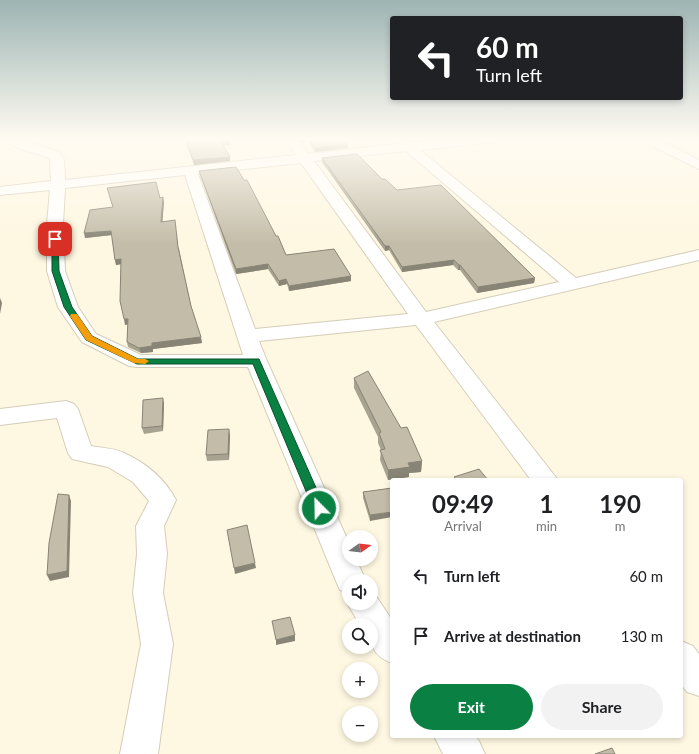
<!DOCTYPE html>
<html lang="en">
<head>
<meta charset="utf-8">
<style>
	:root { --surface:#fff; --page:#f2f2f2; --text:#202124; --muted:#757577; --accent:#0b8043 }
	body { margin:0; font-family:Lato,sans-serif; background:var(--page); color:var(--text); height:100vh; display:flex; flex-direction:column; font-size:15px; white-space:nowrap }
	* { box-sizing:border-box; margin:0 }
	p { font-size:13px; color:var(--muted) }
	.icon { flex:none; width:22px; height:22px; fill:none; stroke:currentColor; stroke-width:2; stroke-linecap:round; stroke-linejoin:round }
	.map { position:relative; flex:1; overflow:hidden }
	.drawer { position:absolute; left:390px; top:478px; width:293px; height:260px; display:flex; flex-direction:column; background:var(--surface); border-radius:4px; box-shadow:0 2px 6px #0003 }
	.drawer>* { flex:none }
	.hud { position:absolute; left:390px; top:16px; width:293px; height:84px; border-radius:4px; box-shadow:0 2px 6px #0003; background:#202124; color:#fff; overflow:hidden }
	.needle { width:26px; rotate:76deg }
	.controls { position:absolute; left:342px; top:530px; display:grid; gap:8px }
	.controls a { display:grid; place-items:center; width:36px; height:36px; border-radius:50%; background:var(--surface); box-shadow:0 2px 6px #0003; font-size:20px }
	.pin { position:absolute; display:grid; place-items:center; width:34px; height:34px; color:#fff; margin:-17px; border-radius:8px; box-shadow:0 2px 6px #0006 }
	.me { position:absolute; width:44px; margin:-22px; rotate:337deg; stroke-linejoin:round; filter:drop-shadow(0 0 3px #0008) }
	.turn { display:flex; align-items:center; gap:14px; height:84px; padding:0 20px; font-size:18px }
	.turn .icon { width:52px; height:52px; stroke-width:2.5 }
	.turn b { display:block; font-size:28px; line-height:34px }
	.eta { display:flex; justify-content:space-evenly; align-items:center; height:68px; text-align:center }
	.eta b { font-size:24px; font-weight:700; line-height:28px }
	.primary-button { display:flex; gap:8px; margin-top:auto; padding:8px 20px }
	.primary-button a { flex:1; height:46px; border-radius:24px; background:var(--accent); color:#fff; font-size:16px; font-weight:700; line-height:46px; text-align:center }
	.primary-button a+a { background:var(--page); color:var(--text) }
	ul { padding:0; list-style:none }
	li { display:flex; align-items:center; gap:12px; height:60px; padding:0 20px }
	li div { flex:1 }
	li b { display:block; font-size:15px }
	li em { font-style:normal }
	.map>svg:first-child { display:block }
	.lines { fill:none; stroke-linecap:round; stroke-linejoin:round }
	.minor-casing { stroke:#d4cdb9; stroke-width:2 }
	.minor { fill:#fff; fill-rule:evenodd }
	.wall { fill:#a8a290 }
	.shaded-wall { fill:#888476 }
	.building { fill:#c3bca8; stroke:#888476 }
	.route { fill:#0b8043; stroke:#07532c }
	.slow { fill:#f59e0b }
</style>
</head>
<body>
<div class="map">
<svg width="699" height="754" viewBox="0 0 699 754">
	<rect width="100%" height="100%" fill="#fef7e1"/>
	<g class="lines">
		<g class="minor-casing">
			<path id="minor" d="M 3,138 L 19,138 L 59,152 L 64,160 L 65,180 L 296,155 L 284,138 L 296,138 L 308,154 L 398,144 L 397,142 L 399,139 L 403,138 L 412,143 L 458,138 L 499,138 L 497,141 L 493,142 L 420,150 L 576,278 L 699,250 L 699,260 L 434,322 L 558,480 L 531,480 L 416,325 L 259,341 L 267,361 L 349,543 L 349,559 L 356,559 L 366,581 L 349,581 L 349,593 L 340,590 L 336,581 L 248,367 L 137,367 L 129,366 L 82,342 L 58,307 L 47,271 L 47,224 L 50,190 L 0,195 L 0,187 L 51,181 L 50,160 L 49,158 C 37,153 10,148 3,138 ZM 406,151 L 559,282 L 426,312 L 314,161 ZM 301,163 L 408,314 L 255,329 L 198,174 ZM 185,175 L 237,336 L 243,355 L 141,355 L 96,334 L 78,307 L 65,271 L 63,224 L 65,188 Z
				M 640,138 L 656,138 L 699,160 L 699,169 L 642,141 Z
				M 66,401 L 74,404 L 78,409 L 91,446 C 102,448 114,448 124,453 C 146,463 165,479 176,500 L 164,526 L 167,554 L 163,593 L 173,644 L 158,754 L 120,754 L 141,644 L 133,593 L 137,554 L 136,526 L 149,501 L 133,482 L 108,467 L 72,459 L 68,453 L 57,418 L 0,425 L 0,409 Z
				M 371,592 L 374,593 L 392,620 L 392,663 C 371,655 371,645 371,625 L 360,625 L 347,603 L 349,600 L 349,603 L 371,603 Z
				M 681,641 L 693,646 L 699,654 L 699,696 L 687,692 L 681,684 Z
				M 434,736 L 475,736 L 479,741 L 485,754 L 443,754 Z"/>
		</g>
		<use href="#minor" class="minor"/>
	</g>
	<path class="wall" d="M 185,138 L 230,138 L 231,141 L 231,145 L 223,145 L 230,157 L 230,161 L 194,165 Z
		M 298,138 L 341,138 L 348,144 L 348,148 L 315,152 L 307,140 L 302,143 Z
		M 322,158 L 382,179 L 397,190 L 535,278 L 534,283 L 477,293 L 460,270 L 458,270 L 453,265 L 402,272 L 389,250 L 385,251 L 322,162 Z
		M 199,171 L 286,255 L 351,281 L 289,291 L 287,284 L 279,286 L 268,269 L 236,274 L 200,175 Z
		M 107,188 L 160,198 L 164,202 L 162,222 L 179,249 L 191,306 L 202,343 L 153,349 L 153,352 L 141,353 L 128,347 L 127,342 L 128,324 L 125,325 L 121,264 L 116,265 L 112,235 L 85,238 L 113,207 Z
		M 354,378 L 422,461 L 421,472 L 409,473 L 409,477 L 388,480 L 380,460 L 381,450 L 378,443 L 378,437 L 354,388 Z
		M 164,403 L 163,431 L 144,434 L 142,428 Z
		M 230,435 L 229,460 L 207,461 L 206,455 Z
		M 392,488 L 370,521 L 363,498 L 363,492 Z"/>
	<path class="shaded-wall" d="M 304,138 L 307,138 L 307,140 L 302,143 L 302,140 Z
		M 231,141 L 231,145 L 221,146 L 221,142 Z
		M 348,144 L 348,148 L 315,152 L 315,148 Z
		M 230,157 L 230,161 L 194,165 L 193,160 Z
		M 163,197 L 164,202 L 162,227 L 161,222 Z
		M 111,231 L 112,235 L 85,238 L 84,233 Z
		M 385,246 L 389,246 L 389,250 L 385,251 Z
		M 121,259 L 122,264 L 116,265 L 115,260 Z
		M 454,260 L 453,265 L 402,272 L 402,267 Z
		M 268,264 L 268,269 L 236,274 L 236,269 Z
		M 459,265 L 460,265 L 460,270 L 458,270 Z
		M 351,276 L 351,281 L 289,291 L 289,286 Z
		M 535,278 L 534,283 L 477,293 L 478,287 Z
		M 286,279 L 287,284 L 279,286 L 279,281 Z
		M 0,298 L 2,303 L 0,314 Z
		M 124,319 L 128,319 L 129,324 L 125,325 Z
		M 201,337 L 202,343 L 153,349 L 153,352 L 141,353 L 139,348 L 152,343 Z
		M 163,398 L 164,403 L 163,431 L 162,426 Z
		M 229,429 L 230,435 L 229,460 L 228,454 Z
		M 422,461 L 421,472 L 409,473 L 409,477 L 388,480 L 388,470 L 408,463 Z
		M 69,495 L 71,501 L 69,577 L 50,581 L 47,575 Z
		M 392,512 L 392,517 L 370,521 L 370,515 Z
		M 255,563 L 256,568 L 235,574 L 234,568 Z
		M 295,635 L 295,641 L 276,645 L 276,640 Z"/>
	<path class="building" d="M 185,138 L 230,138 L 231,141 L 221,142 L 230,157 L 193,160 Z
		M 308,138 L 341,138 L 348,144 L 315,148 Z
		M 357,154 L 382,179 L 385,179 L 397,190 L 441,185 L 535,278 L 478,287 L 460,265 L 459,265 L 454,260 L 402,267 L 389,246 L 385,246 L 322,158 Z
		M 236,167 L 244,180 L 247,180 L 276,236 L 278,236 L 286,255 L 334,249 L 351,276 L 289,286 L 286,279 L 279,281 L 268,264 L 236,269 L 199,171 Z
		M 156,182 L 160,198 L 163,197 L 161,222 L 175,220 L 178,247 L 191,306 L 201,337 L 152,343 L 152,346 L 139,348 L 127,342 L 128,319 L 124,319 L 120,301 L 121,259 L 115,260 L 111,231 L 84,233 L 90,210 L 113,207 L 107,188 Z
		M 368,371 L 401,428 L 407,427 L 422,461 L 408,463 L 410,467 L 388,470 L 380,450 L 385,449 L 379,433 L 381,432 L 354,378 Z
		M 163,398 L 162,426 L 142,428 L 143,400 Z
		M 229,429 L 228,454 L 206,455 L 208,430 Z
		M 479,469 L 488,480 L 457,480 L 454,477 Z
		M 392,488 L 392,512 L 370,515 L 363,492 Z
		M 58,494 L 69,495 L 67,571 L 47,575 L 49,543 Z
		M 247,525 L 255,563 L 234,568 L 227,530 Z
		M 290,617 L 295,635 L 276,640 L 272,621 Z
		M 612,748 L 615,754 L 595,754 Z"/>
	<linearGradient id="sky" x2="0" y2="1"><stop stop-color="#9db4b3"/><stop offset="0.57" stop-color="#fffbf2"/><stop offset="1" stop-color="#fffbf2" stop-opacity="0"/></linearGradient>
	<rect width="699" height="244" fill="url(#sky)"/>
	<path class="route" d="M 55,237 L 58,239 L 59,271 L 72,307 L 92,336 L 138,359 L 259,359 L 325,508 L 323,511 L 319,512 L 315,511 L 313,508 L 253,364 L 137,364 L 86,340 L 64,307 L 52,271 L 52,239 Z"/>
	<path class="slow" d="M 71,314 L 77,314 L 92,336 L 138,359 L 145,359 L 149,361 L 145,364 L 134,363 L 86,340 L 70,316 Z"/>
</svg>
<div class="controls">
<a><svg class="needle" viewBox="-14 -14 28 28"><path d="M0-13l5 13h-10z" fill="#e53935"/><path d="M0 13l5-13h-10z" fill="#757577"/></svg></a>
<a><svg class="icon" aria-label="sound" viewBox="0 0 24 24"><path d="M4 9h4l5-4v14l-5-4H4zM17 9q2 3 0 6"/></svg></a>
<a><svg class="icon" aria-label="search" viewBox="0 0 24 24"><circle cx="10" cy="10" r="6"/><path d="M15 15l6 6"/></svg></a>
<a>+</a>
<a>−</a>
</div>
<div class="pin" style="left:55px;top:239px;background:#d93025"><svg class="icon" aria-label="arrive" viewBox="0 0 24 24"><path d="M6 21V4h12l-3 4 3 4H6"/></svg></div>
<svg class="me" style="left:319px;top:508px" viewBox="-20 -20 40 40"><circle r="17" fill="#0b8043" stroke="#fff" stroke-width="3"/><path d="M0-11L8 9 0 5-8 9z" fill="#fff"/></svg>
<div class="hud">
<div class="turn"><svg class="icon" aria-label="left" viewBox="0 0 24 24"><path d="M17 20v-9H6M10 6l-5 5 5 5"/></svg><div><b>60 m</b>Turn left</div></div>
</div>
<section class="drawer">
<div class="eta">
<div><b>09:49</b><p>Arrival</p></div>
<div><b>1</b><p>min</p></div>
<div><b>190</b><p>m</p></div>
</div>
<ul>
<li><svg class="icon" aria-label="left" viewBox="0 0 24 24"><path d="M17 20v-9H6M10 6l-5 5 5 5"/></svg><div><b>Turn left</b></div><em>60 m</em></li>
<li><svg class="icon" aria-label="arrive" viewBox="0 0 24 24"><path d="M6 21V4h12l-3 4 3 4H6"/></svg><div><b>Arrive at destination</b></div><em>130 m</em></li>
</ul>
<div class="primary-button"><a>Exit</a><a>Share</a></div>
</section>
</div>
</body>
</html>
